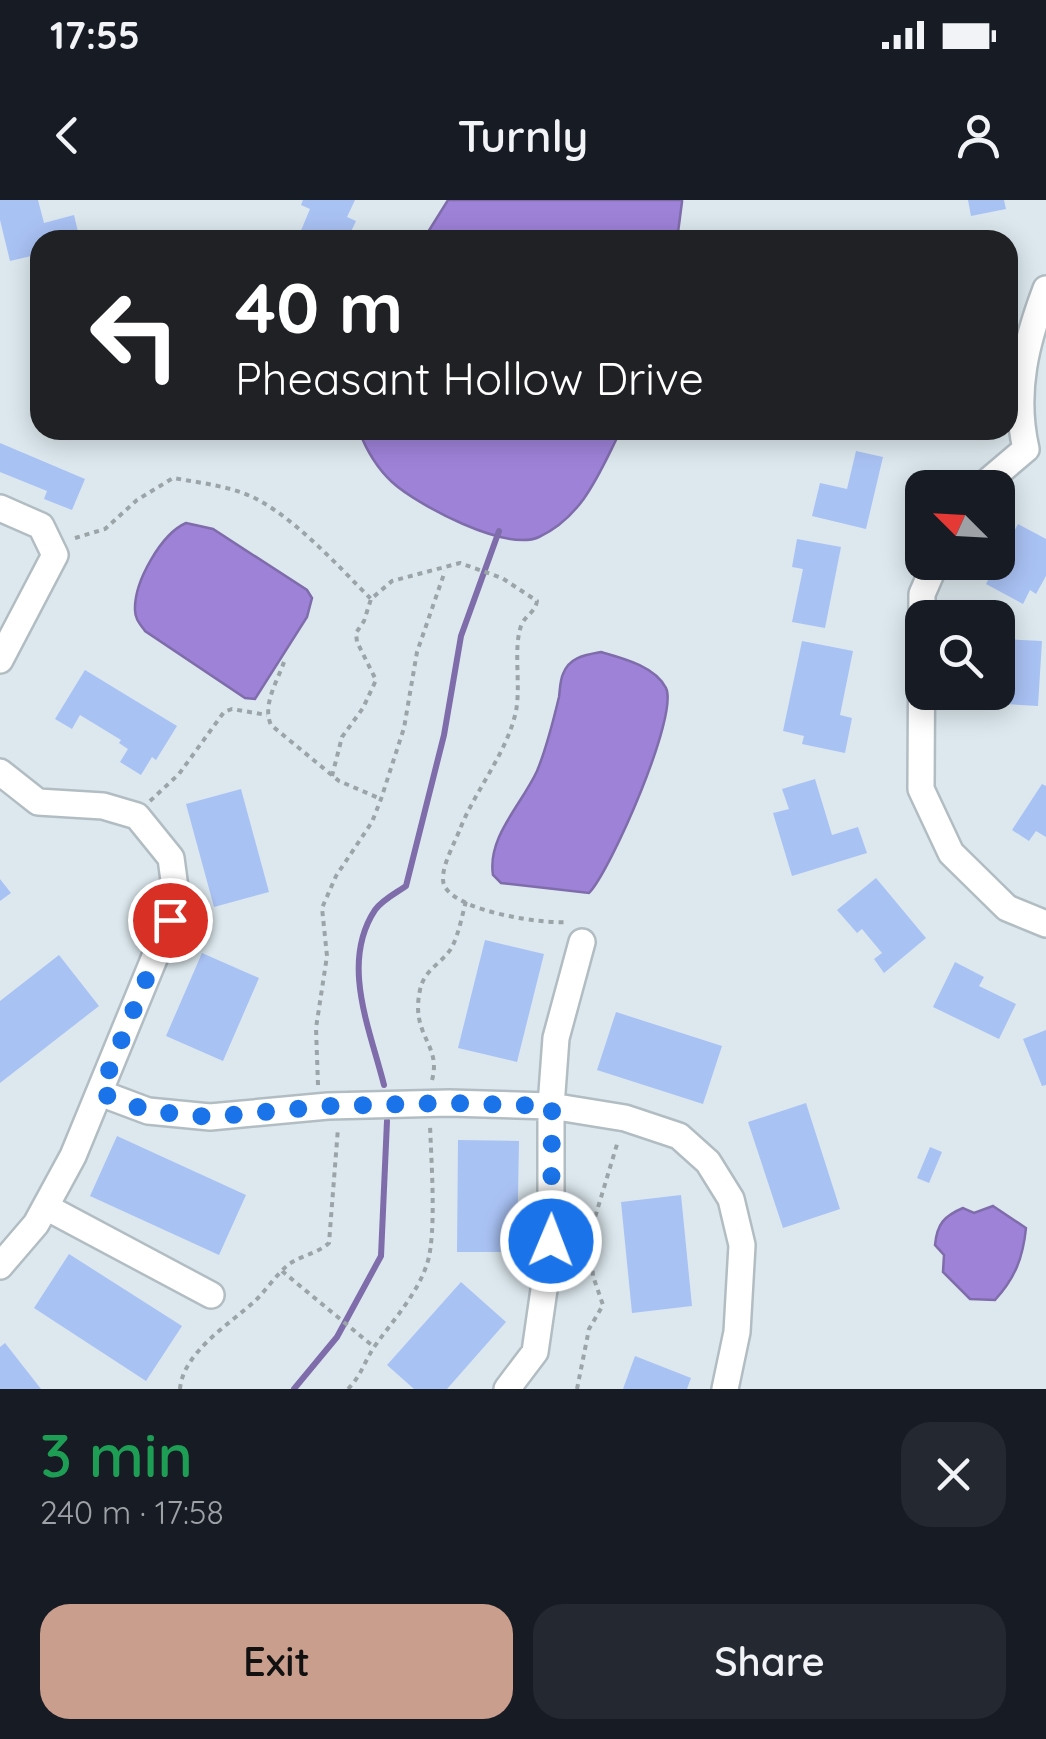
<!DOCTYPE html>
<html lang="en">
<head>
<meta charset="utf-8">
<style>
	:root { --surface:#171b24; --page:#242831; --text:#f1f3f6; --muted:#9ea1a6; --accent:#ca9e8d }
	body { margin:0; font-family:Quicksand,sans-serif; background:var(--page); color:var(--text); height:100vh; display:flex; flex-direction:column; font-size:38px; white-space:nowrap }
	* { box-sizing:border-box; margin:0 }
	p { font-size:32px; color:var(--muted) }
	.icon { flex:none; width:55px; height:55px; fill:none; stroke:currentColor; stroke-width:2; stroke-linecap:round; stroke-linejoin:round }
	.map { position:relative; height:1189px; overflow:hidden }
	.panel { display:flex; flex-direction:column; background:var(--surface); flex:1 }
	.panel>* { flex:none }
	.hud { position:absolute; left:30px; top:30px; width:988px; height:210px; border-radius:30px; box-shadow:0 5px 25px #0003; background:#202124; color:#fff; overflow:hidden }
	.needle { width:65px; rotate:294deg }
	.controls { position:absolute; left:905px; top:270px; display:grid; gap:20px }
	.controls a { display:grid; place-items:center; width:110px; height:110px; border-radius:20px; background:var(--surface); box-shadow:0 5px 25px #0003; font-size:50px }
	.pin { position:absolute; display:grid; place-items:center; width:85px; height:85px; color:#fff; margin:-42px; border:5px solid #fff; border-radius:50%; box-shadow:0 2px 10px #0007 }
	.me { position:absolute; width:110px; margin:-55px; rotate:1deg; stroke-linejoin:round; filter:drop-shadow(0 0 8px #0008) }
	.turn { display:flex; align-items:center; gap:35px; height:210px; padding:0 40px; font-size:45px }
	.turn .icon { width:130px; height:130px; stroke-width:2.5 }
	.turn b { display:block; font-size:70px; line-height:85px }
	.round { display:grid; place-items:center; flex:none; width:105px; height:105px; border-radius:30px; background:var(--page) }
	.summary { display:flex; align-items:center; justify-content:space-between; height:170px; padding:0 40px }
	h1 { font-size:60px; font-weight:600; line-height:75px; color:#1e9e55 }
	.action { display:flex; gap:20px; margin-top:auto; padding:20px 40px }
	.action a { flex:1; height:115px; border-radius:30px; background:var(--accent); color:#111; font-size:40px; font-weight:600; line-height:115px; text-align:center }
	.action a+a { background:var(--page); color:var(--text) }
	.status { display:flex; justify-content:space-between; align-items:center; height:70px; padding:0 50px; background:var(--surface); direction:ltr }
	.status svg { height:28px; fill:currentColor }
	header { display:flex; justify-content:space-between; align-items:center; height:130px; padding:0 40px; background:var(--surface); font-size:45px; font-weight:600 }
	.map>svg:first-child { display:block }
	.water { fill:#9e82d8; stroke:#7f6caa; stroke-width:2.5 }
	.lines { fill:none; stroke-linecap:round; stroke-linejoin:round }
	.stream { stroke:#7f6caa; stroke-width:6 }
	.building { fill:#a9c2f4 }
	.minor-casing { stroke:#b2bdc3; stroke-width:30 }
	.path { stroke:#9ba4a8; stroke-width:4; stroke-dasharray:5 5; stroke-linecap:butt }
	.minor { stroke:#fff; stroke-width:25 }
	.route { stroke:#1a73e8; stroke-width:18; stroke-dasharray:0 32.4 }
</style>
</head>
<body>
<div class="status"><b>17:55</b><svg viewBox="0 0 49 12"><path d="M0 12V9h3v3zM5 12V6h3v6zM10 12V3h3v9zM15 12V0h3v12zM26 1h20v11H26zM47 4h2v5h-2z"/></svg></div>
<header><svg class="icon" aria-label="back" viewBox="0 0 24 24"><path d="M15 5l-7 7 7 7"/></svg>Turnly<svg class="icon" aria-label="person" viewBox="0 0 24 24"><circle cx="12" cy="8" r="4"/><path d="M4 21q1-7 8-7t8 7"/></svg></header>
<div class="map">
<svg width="1046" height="1189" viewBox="0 0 1046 1189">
	<rect width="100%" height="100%" fill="#dce8ee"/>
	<path class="water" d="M 448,0 L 682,0 L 682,2 L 677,40 L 423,40 Z
		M 621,230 C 600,271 584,316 539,337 C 506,352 417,305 392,282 C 378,269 366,249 359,231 Z
		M 186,323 L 213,329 L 307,390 L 312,398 L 307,417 L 255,499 L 245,498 L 145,431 C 140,424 135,419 135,410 C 134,382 161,334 186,323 Z
		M 601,452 C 622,458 655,466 666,488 C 679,515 611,670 589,693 L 501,683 L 493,675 C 487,637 522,604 537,571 C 547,547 553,522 559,497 C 560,490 560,480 563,474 C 569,457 585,455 601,452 Z
		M 993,1006 L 1026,1028 C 1023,1058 1015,1078 995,1100 L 970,1099 L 943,1072 L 944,1055 L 935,1045 C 937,1024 944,1016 963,1008 L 974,1013 Z"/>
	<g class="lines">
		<path class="stream" d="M 384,885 C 370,829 340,763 375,710 C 382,700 396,693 406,686 L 444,535 L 461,436 L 499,331
			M 294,1189 L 337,1137 L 381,1056 L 387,921"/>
	</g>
	<path class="building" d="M 0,0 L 38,0 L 44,23 L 74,15 L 80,40 L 40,40 L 40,54 L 10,61 L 0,20 Z
		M 303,0 L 355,0 L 347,17 L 356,21 L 347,40 L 297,40 L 310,9 L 301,5 Z
		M 968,0 L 1004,0 L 1006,9 L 971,16 Z
		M 0,243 L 85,279 L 72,310 L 44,299 L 47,291 L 0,272 Z
		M 856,251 L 883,257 L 866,329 L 812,316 L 820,283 L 847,289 Z
		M 1018,324 L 1046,339 L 1046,376 L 1036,394 L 1030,390 L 1023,404 L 986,384 Z
		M 797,339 L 841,347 L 825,428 L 792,422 L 803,369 L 792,367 Z
		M 1004,439 L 1042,441 L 1038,506 L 989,503 L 990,492 L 998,492 L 998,477 L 1002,477 Z
		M 802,441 L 853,451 L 840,515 L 852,518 L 845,553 L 802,544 L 804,536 L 783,531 Z
		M 85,470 L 177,526 L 156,560 L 152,557 L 141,575 L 120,562 L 128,549 L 119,543 L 121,540 L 80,515 L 72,529 L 55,519 Z
		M 815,579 L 832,635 L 858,627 L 867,653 L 792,676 L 773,613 L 789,609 L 782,589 Z
		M 1042,584 L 1046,586 L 1046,637 L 1036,631 L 1029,641 L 1012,630 Z
		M 241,589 L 269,692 L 214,707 L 186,604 Z
		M 876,678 L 926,738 L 884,773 L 874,759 L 882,753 L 862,729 L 857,733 L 837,710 Z
		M 0,679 L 11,693 L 0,701 Z
		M 485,740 L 544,754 L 517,862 L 458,848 Z
		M 202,753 L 259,778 L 223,861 L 166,836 Z
		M 59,755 L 99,806 L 0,883 L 0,801 Z
		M 955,762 L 984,777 L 979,786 L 1016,804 L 999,839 L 933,807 Z
		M 616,812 L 722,846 L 703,904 L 597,870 Z
		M 1046,830 L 1046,885 L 1042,886 L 1023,839 Z
		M 806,903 L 840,1009 L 783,1028 L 748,922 Z
		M 117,936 L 246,995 L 219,1055 L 90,996 Z
		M 458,940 L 519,941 L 517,1052 L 457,1052 Z
		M 930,947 L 942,952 L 929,983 L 917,978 Z
		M 681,995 L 692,1106 L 632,1113 L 621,1002 Z
		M 69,1054 L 182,1126 L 146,1181 L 34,1108 Z
		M 461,1082 L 506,1122 L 447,1189 L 414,1189 L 387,1165 Z
		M 5,1143 L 41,1189 L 0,1189 L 0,1147 Z
		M 635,1156 L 691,1178 L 687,1189 L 623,1189 Z"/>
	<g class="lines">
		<g class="minor-casing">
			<path id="minor" d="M 980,288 L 1026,249 C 1013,192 1026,142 1046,89
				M 0,308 L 41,326 L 55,355 L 0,460
				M 936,362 L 922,394 L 921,589 L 951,653 L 1007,708 L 1046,724
				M 0,572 L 38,602 L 103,606 L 137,616 L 171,658 L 175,688 L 170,720 L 73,956 L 36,1024 L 0,1066
				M 100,893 L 148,911 L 210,917 L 328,906 L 449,903 L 551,906 L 625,918 L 679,936 L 708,962 L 731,999 L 742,1045 L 737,1132 L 725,1189
				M 46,1007 L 211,1095
				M 507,1189 L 535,1152 L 551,1041 L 551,906 L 556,838 L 582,742"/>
		</g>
		<path class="path" d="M 75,338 L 105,329 L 137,300 L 173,278 C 196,282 220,285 243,293 C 287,309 337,365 371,399
			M 284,462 C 277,482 262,505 271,525 L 339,581 L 381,599
			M 332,576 L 342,537 L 363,508 L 376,480 L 357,442 L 356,433 L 364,421 L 371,399 L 392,381 L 460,363 L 502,378 L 537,401 C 535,413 525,415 521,426 C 513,449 521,485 516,511 C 507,553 476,589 460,629 C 455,643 437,673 445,687 C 460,712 542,724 568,722
			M 150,601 L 179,574 L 224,512 L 232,509 L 267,515
			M 432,880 C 442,844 410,836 420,790 C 424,769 443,763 452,747 C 459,733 462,716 466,701
			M 318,885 L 316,828 L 327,756 L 322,708 L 336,676 L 372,622 L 381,599 L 404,528 L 417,452 L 445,371
			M 282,1071 L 374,1147
			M 180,1189 C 183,1152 230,1124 256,1100 C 267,1089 276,1075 288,1065 C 301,1055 315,1055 329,1043 L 338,928
			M 348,1189 C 362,1175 365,1159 377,1143 C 395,1118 417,1094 427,1064 C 437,1034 431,959 430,924
			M 577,1189 L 589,1129 L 603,1105 L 593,1076 L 590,1034 L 618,941"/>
		<use href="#minor" class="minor"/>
	</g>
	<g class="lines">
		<path class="route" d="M 170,720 L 100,893 L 148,911 L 210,917 L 328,906 L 448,903 L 552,906 L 551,1041"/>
	</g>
</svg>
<div class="controls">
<a><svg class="needle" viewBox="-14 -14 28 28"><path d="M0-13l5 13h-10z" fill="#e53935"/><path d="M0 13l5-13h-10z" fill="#9ea1a6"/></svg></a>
<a><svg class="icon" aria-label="search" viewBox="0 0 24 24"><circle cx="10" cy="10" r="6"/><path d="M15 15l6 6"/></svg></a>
</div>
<div class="pin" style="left:170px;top:720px;background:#d93025"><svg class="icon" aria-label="arrive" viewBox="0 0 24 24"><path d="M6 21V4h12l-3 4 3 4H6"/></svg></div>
<svg class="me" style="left:551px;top:1041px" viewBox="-20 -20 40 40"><circle r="17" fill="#1a73e8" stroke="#fff" stroke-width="3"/><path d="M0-11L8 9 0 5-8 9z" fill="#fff"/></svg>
<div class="hud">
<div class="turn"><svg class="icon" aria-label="left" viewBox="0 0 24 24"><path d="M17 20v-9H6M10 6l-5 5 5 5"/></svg><div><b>40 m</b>Pheasant Hollow Drive</div></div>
</div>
</div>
<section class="panel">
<div class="summary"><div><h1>3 min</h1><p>240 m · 17:58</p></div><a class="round"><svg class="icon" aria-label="close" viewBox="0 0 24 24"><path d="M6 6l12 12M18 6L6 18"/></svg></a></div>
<div class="action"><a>Exit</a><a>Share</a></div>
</section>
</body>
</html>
